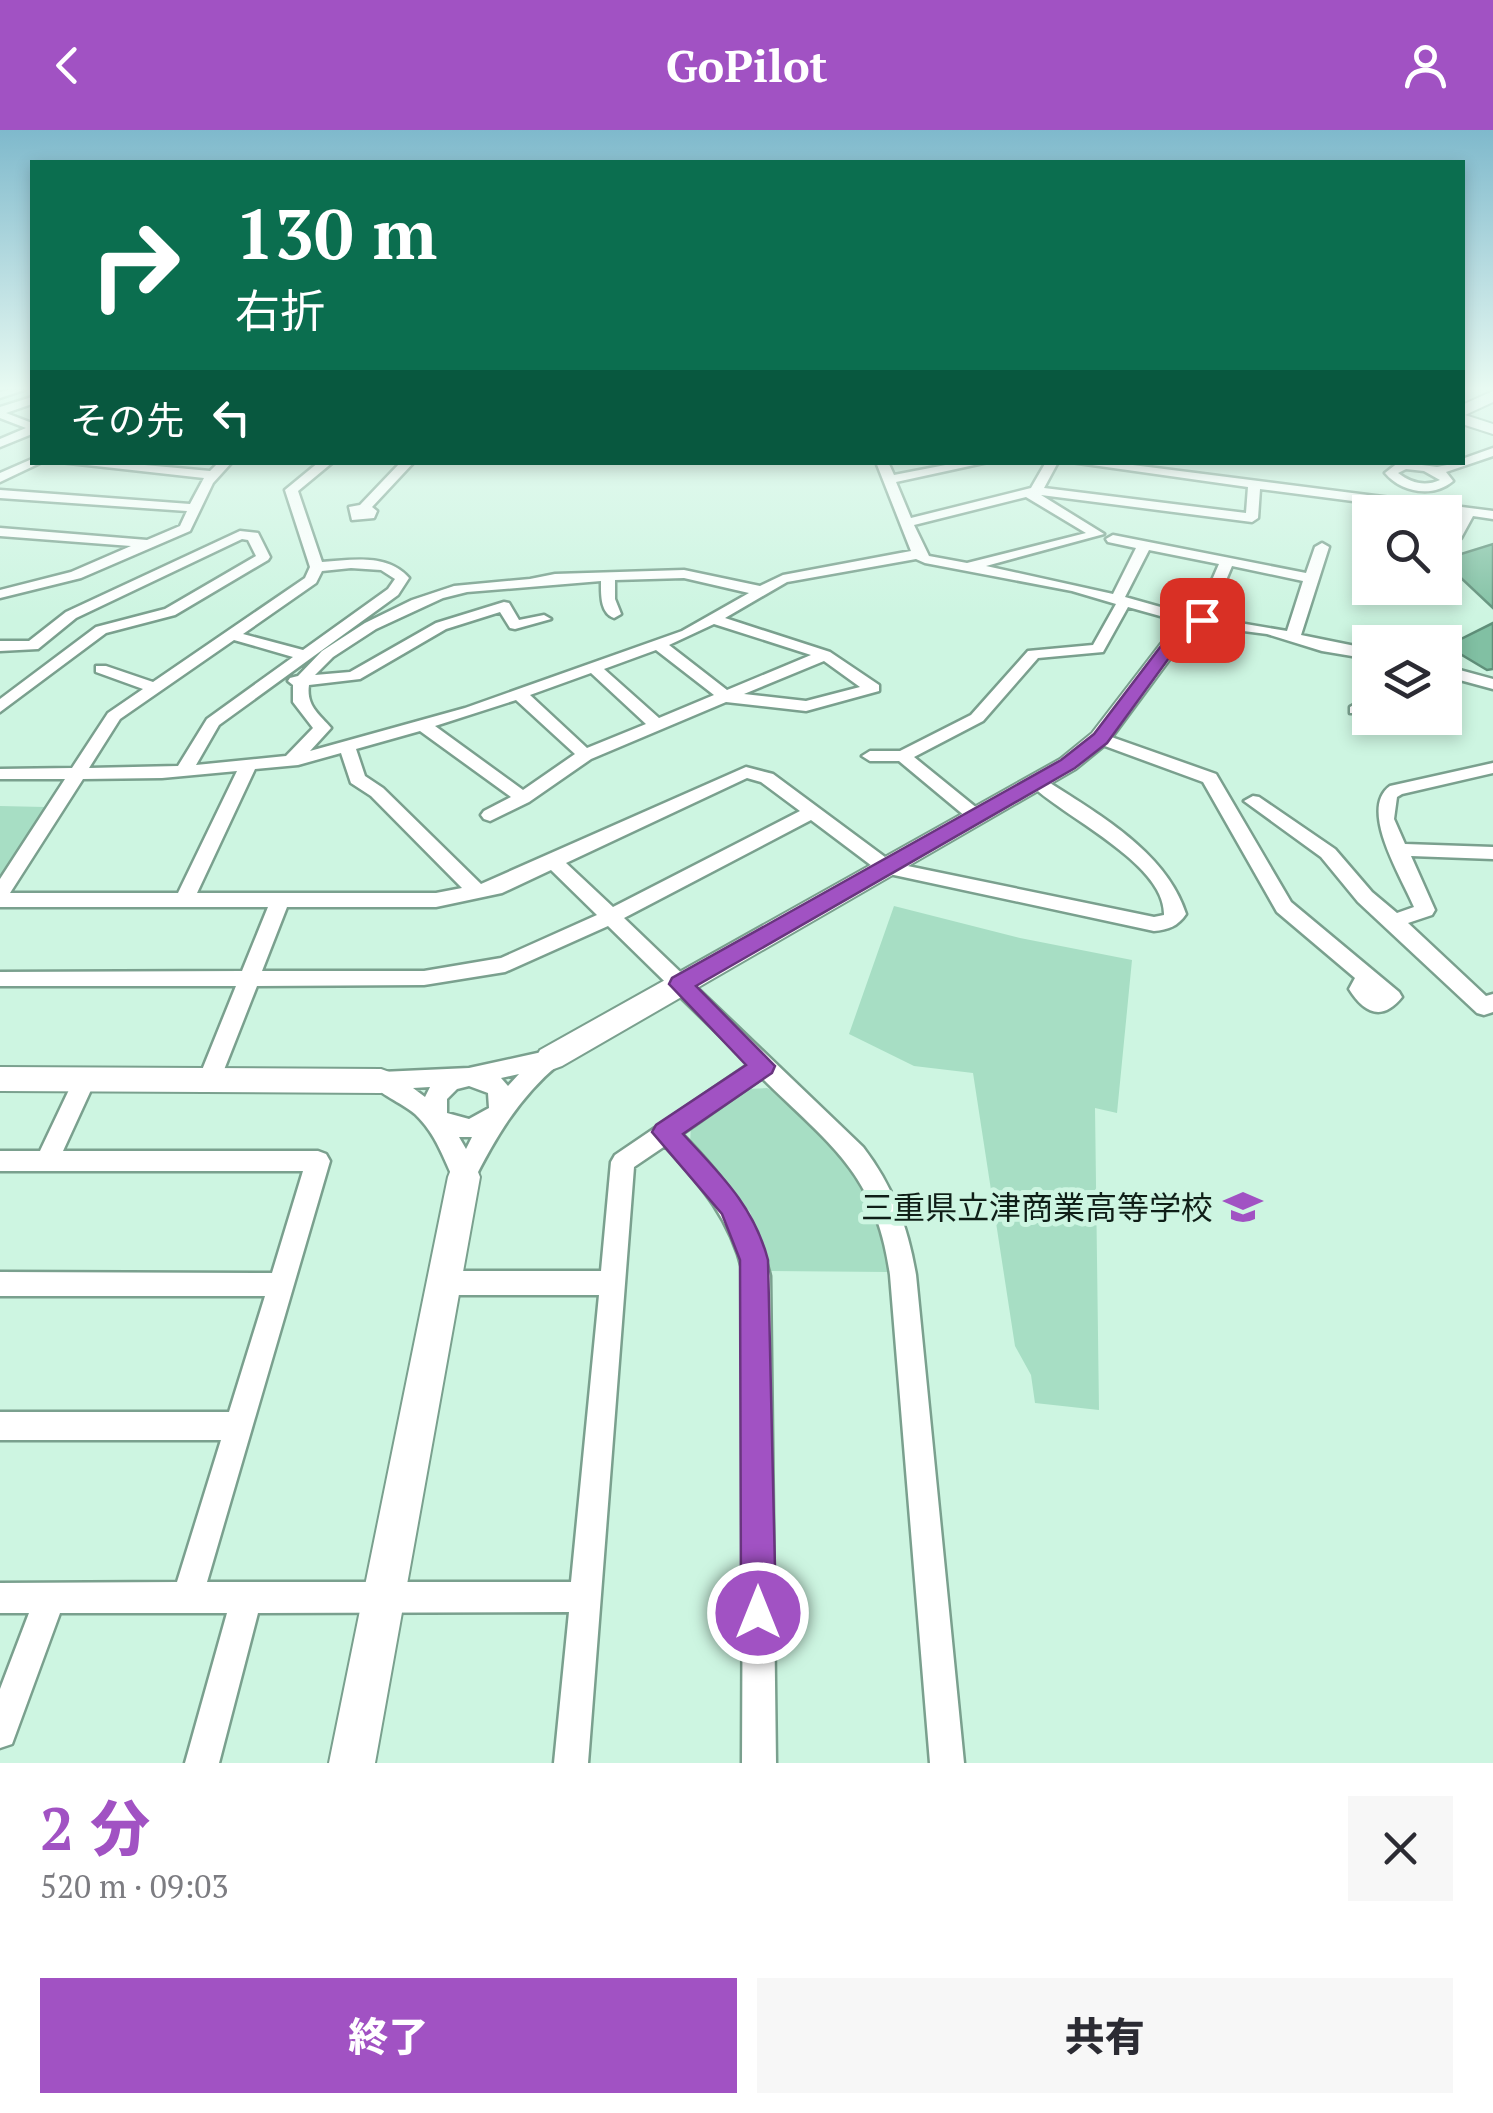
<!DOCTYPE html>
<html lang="ja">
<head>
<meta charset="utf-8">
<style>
	:root { --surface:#fff; --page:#f7f7f7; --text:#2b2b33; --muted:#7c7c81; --accent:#a152c3 }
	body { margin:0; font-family:"PT Serif","Noto Sans JP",serif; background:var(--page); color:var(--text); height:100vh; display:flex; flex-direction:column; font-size:38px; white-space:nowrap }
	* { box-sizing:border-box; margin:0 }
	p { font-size:32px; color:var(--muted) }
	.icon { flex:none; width:55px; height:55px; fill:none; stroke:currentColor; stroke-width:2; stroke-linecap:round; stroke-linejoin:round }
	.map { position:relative; height:1633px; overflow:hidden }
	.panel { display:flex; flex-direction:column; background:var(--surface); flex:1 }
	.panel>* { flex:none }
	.banner { position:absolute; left:30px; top:30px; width:1435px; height:305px; border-radius:0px; box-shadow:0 5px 15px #0003; background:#0b6e4f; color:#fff; overflow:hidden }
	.fabs { position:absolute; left:1352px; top:365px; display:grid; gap:20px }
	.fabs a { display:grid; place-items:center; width:110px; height:110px; border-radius:0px; background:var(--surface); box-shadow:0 5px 15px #0003; font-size:50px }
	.pin { position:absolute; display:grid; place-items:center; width:85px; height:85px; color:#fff; margin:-42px; border-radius:20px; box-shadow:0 5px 15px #0006 }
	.me { position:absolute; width:110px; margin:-55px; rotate:0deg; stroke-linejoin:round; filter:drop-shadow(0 0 8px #0008) }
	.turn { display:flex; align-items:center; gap:35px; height:210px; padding:0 40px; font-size:45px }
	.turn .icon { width:130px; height:130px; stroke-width:2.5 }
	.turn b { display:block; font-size:70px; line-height:85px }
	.then { display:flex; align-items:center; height:95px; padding:0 40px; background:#0003; gap:20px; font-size:38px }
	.round { display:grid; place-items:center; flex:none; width:105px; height:105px; border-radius:0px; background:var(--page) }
	.head { display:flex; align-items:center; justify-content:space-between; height:170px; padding:0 40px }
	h1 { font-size:60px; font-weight:800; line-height:75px; color:var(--accent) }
	.primary-button { display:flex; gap:20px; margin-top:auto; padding:20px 40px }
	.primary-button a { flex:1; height:115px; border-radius:0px; background:var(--accent); color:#fff; font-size:40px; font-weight:800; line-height:115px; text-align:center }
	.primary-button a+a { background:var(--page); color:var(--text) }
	header { display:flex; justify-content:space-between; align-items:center; height:130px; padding:0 40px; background:var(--accent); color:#fff; font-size:45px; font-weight:800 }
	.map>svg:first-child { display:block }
	.green { fill:#a7dec4 }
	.water { fill:#81c0a3; stroke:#5f8f79; stroke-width:2.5 }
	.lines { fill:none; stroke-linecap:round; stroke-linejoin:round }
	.street-casing { stroke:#7aa08e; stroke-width:5 }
	.secondary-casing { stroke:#7aa08e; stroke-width:4 }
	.street { fill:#fff; fill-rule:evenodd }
	.secondary { fill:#fff; fill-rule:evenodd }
	.route { fill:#a152c3; stroke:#69357f; stroke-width:2.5 }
	.labels { text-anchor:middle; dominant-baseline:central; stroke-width:10; stroke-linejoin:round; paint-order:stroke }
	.near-poi-label { font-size:32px; fill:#0f1e17; stroke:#cdf5e1; text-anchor:end }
</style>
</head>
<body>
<header><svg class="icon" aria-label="back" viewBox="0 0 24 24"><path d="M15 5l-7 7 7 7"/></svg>GoPilot<svg class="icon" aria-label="person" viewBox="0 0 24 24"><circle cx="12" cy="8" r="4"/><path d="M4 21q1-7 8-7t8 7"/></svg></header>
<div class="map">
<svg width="1493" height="1633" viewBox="0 0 1493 1633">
	<rect width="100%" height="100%" fill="#cdf5e1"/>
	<path class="green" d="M 0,676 L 45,677 L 0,747 Z
		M 894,776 L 1020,808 L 1132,830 L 1117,983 L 1095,978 L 1099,1280 L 1035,1273 L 1031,1245 L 1015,1216 L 973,943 L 914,936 L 849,904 Z
		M 767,958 L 778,963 C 831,1015 888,1060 888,1142 L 770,1141 L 750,1082 L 690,1013 L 691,995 L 747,959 Z"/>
	<path class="water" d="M 1493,414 L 1493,478 L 1445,433 L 1445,429 Z
		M 1493,493 L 1493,539 L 1487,540 L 1447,516 Z"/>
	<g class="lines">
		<g class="street-casing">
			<path id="street" d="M 8,260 L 24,260 L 0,268 L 0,262 Z
				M 32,267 L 32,274 L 6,283 L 32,293 L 32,304 L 0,317 L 0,309 L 26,298 L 0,288 L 0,277 Z
				M 1493,318 L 1493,326 L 1446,342 L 1453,351 C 1433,368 1402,363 1385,343 L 1399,332 L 1437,337 L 1462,332 L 1462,329 ZM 1406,339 L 1424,341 L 1440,350 C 1425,357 1411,353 1398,343 Z
				M 32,329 L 32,332 L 42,332 L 0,352 L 0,343 Z
				M 60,332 L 112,332 L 210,341 L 219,332 L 232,332 L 213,353 L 190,401 L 81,448 L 0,468 L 0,460 L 71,442 L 131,416 L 0,406 L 0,398 L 147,410 L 180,396 L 187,381 L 0,368 L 0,360 L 190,374 L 204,348 Z
				M 319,332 L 333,332 L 298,361 L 322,432 C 352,430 387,423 409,448 L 398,465 L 219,595 L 196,635 L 286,626 L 313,598 L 293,572 L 293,555 L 288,551 L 290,548 L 298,546 L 322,521 L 365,493 L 412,470 L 454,456 L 530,449 L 555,444 L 684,440 L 760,456 L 783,445 L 911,421 L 876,332 L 888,332 L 894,345 L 961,332 L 988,332 L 896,352 L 911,388 L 1031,358 L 1046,332 L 1058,332 L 1044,358 L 1246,383 L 1248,357 L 1071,332 L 1109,332 L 1493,381 L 1493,389 L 1473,386 L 1461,408 L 1445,406 L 1445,397 L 1453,399 L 1461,385 L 1260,359 L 1258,388 L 1252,392 L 1041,365 L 1104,404 L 986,436 L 1113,464 L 1136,418 L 1108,412 L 1106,409 L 1113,405 L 1306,443 L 1315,417 L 1322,413 L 1329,417 L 1301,505 L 1370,519 L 1370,529 L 1322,521 L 1267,504 L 1189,494 L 1128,477 L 1103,522 L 1038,528 L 983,591 L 914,627 L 983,683 L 986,687 L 977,693 L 971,691 L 899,631 L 870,631 L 862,626 L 870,621 L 900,621 L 971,585 L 1028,521 L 1093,515 L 1116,474 L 1072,461 L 925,433 L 916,429 L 787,452 L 725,488 L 830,522 L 879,555 L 879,561 L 806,581 L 726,572 L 591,629 L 529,672 L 490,691 L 484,689 L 481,685 L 484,681 L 511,667 L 420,601 L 356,619 L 365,646 L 383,658 L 481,754 L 746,637 L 773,644 L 893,733 L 1154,787 L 1164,785 C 1166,733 1061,686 1029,653 L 1032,649 L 1044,649 C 1096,683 1166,721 1186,784 C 1178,796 1168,800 1154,801 L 880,742 L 811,690 L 624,788 L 863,1017 C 893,1056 908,1097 916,1145 L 964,1633 L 930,1633 L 890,1145 C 876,1043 831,1016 762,948 L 682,1004 C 724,1047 756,1087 770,1146 L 776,1633 L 742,1633 L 744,1146 C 732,1091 702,1056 665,1016 L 634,1037 L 588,1633 L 554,1633 L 569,1482 L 258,1483 L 219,1633 L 185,1633 L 227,1483 L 60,1483 L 12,1614 L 0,1618 L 0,1559 L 29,1483 L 0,1483 L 0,1453 L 177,1452 L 221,1310 L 0,1310 L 0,1282 L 229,1282 L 265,1166 L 0,1166 L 0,1142 L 272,1143 L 303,1041 L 0,1041 L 0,1021 L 40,1021 L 77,943 L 85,940 L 93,943 L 96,949 L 63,1021 L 318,1021 L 326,1024 L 330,1031 L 207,1452 L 571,1452 L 599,1165 L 444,1165 L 435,1161 L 431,1153 L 435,1145 L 444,1141 L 601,1141 L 611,1032 L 615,1025 L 749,934 L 608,796 L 505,842 L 424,855 L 257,856 L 220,950 L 217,956 L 209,959 L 201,956 L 198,950 L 236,856 L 0,856 L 0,842 L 242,841 L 268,777 L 0,777 L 0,749 L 65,649 L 0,649 L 0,639 L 72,638 L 108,583 L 143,559 L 96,542 L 96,536 L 106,536 L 153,552 L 305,448 L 310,437 L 285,360 ZM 1026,367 L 1086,403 L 967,433 L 929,426 L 914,395 ZM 1149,420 L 1219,434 L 1196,487 L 1125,467 ZM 1232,436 L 1303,451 L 1287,501 L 1210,488 ZM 351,438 L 381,440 L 395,449 L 388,459 L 303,520 L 243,504 L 316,453 L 322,441 ZM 684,448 L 749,463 L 682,501 L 465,578 L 310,621 L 331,598 C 319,584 306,576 309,555 L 360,549 L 446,499 L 500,482 L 510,498 L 515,499 L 551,489 L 544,485 L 519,490 L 509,473 L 504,472 L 436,493 L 350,542 L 315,545 L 333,527 L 376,499 L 443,468 L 467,462 L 601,451 C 601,464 600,483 614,488 L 621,484 L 615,469 L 615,450 ZM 714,494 L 811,525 L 727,560 L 669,515 ZM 234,510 L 293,527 L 207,589 L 178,636 L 89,638 L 120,589 ZM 656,520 L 714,565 L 659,588 L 604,539 ZM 824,531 L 860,557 L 806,571 L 744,564 ZM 591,543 L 646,594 L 587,618 L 530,565 ZM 516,570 L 575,624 L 523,660 L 435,596 ZM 341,623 L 351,653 L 371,666 L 462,758 L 436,763 L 197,763 L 255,639 L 298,635 ZM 237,641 L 178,763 L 10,763 L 83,649 L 162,648 ZM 747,648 L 761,652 L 800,681 L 613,777 L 566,733 ZM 551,740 L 597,785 L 501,828 L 424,841 L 262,841 L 287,777 L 436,777 L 502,763 Z
				M 401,332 L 414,332 L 372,377 L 377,381 L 374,388 L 352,390 L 349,377 L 360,375 Z
				M 240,401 L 258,403 L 270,427 L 268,430 L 175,485 L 106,503 L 0,582 L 0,569 L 96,497 L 165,479 L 256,426 L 248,410 L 242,409 L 76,488 L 38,519 L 0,521 L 0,511 L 29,511 L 66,482 Z
				M 1445,536 L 1493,549 L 1493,559 L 1445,546 Z
				M 1370,566 L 1370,578 L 1362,583 L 1350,583 L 1350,577 Z
				M 1100,603 L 1216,644 L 1291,772 L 1399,862 L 1402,867 C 1382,892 1364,883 1349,859 L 1355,848 L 1277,782 L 1203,652 L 1094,612 L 1094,604 Z
				M 1493,633 L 1493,643 L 1402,664 L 1397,667 L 1394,689 L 1405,714 L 1493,717 L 1493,729 L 1411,726 L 1435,780 L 1432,785 L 1408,793 L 1486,866 L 1493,864 L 1493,882 L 1484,885 L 1477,883 L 1358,772 L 1321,727 L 1244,671 L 1253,666 L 1259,667 L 1335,719 L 1372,762 L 1397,783 L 1414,777 C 1402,748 1358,679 1390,656 Z
				M 551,920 L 559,922 L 562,928 L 559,934 C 519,967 495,1008 472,1054 L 464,1057 L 456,1054 C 443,1028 437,1005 415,984 C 401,972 379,965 370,951 L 373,945 L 381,942 L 469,938 ZM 519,944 L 508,956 L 501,948 ZM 469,956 L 488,963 L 489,978 L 469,989 L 447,983 L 447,969 L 457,959 ZM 430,957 L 425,967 L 413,958 ZM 459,1007 L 472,1007 L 466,1019 Z"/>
		</g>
		<g class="secondary-casing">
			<path id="secondary" d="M 1493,261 L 1493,272 L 1465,285 L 1493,294 L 1493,304 L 1462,294 L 1462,275 Z
				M 1189,484 L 1199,490 L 1196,494 L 1108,613 L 1076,639 L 562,936 L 551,940 L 540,936 L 536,928 L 540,920 L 1060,629 L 1092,603 L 1182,486 Z
				M 0,937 L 381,939 L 392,943 L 396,951 L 392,959 L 381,963 L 0,961 Z
				M 464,1033 L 476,1037 L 480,1047 L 375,1633 L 329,1633 L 448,1047 L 452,1037 Z"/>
		</g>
		<use href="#street" class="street"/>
		<use href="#secondary" class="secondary"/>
	</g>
	<linearGradient id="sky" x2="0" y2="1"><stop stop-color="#7fb9cc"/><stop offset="0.53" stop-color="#e8faf2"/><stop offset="1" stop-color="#e8faf2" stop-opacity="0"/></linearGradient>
	<rect width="1493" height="488" fill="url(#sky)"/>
	<path class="route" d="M 1183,487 L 1202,485 L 1210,490 L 1193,495 L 1107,613 L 1075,638 L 696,856 L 775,936 L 772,943 L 683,1004 C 720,1044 754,1076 768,1130 L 776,1483 L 771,1495 L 758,1501 L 746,1495 L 741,1483 L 740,1130 L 722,1084 L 652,1002 L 656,995 L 746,935 L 669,854 L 672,848 L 1061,630 L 1094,604 Z"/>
	<defs>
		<g id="school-bare" transform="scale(3)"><path d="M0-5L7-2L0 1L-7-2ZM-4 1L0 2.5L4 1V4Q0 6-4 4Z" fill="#a152c3" stroke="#cdf5e1" stroke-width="2.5" paint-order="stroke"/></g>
	</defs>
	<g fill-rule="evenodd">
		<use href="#school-bare" x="1243" y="1077"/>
	</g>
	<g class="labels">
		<g class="near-poi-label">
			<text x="1213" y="1077">三重県立津商業高等学校</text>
		</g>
	</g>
</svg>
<div class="fabs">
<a><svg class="icon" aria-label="search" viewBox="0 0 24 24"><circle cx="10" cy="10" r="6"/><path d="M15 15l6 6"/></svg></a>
<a><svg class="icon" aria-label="layers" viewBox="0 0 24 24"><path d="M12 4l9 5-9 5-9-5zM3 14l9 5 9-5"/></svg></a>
</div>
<div class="pin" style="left:1202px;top:490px;background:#d93025"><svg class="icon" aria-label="arrive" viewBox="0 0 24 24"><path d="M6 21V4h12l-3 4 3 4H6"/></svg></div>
<svg class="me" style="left:758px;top:1483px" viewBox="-20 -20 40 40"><circle r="17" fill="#a152c3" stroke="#fff" stroke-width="3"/><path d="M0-11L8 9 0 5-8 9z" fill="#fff"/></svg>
<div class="banner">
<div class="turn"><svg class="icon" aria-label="right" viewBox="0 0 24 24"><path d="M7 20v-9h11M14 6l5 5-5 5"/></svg><div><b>130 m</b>右折</div></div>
<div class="then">その先<svg class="icon" aria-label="left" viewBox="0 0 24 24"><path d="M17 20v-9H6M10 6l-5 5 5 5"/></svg></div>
</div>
</div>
<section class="panel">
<div class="head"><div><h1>2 分</h1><p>520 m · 09:03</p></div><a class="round"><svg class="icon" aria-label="close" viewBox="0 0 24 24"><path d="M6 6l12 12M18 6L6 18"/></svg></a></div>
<div class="primary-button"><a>終了</a><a>共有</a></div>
</section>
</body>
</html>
